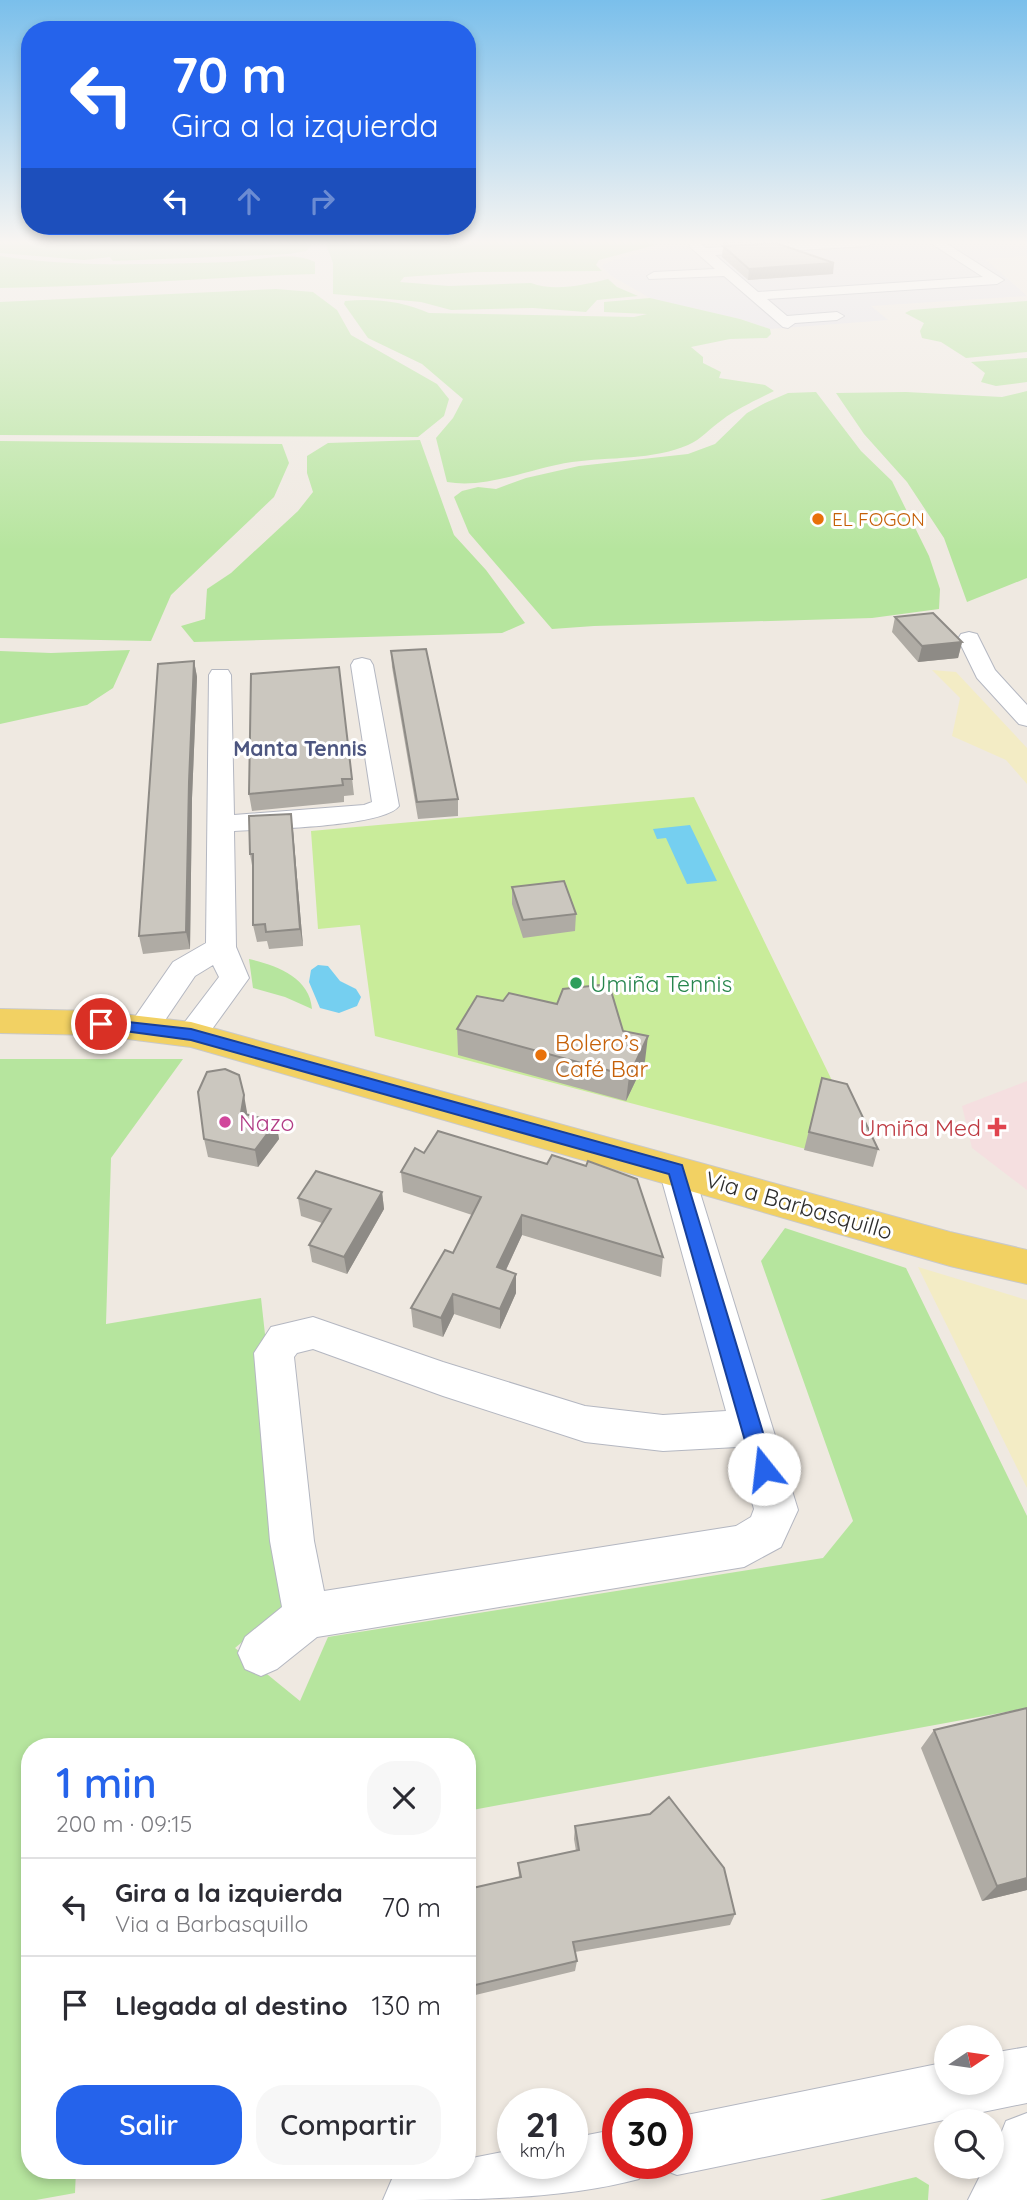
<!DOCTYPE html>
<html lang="es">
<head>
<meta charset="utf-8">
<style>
	:root { --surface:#fff; --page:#f7f7f7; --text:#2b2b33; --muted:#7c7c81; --line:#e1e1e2; --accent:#2563eb }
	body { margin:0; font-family:Quicksand,sans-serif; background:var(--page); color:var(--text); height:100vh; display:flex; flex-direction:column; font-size:26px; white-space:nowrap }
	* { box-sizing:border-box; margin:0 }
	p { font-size:23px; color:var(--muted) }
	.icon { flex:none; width:38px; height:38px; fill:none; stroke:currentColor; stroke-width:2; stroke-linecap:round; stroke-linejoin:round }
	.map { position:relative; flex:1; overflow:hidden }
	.drawer { position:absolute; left:21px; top:1738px; width:455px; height:441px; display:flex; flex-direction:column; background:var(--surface); border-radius:28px; box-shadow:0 4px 10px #0003 }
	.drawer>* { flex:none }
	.top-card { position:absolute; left:21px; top:21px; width:455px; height:214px; border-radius:28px; box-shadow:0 4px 10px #0003; background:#2563eb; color:#fff; overflow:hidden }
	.needle { width:46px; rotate:77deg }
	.tools { position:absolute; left:934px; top:2025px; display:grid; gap:14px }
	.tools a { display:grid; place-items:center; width:70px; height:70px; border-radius:50%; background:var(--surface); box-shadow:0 4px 10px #0003; font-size:35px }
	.speed { position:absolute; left:497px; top:2088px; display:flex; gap:14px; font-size:35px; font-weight:700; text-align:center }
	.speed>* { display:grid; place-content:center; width:91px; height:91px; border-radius:50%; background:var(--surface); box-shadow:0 4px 10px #0003; line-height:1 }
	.speed small { font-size:18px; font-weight:400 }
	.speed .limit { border:10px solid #d22; background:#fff; color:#111 }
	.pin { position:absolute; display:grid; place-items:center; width:60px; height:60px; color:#fff; margin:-30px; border:4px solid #fff; border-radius:50%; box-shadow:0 2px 7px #0007 }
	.me { position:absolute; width:77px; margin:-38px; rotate:344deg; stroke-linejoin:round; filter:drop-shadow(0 0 5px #0008) }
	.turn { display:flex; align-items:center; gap:24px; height:147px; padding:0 35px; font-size:32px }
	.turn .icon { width:91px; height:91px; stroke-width:2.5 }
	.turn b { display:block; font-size:49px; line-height:60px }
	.lanes { display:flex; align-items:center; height:66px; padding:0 35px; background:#0003; justify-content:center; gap:35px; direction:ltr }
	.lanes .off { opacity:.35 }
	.round { display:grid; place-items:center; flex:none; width:74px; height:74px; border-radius:28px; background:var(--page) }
	.head { display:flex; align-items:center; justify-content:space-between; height:119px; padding:0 35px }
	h1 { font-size:42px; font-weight:600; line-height:52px; color:var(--accent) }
	.button { display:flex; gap:14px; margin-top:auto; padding:14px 35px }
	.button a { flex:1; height:80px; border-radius:28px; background:var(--accent); color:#fff; font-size:28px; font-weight:600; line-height:80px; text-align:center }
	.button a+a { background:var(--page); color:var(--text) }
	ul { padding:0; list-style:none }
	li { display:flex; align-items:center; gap:21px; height:98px; padding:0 35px; border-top:2px solid var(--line) }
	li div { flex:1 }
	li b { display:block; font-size:26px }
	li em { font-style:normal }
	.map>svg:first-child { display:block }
	.industrial { fill:#e3e1e8 }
	.medical { fill:#f5dfe0 }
	.green { fill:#b6e59e }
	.sand { fill:#f3ecc5 }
	.pitch { fill:#c9ec9a }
	.water { fill:#75cff0 }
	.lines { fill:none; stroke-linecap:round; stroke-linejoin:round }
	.minor-casing { stroke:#b4b7c1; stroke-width:2 }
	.major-casing { stroke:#c9c9c9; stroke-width:2 }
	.minor { fill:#fff; fill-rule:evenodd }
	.major { fill:#f2d163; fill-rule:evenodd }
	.wall { fill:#afaba4 }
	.shaded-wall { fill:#8e8b86 }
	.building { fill:#cbc7bf; stroke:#8e8b86; stroke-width:2 }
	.route { fill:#2563eb; stroke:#184099; stroke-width:2 }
	.food-dot { fill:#e8710a; stroke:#fff; stroke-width:2.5 }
	.leisure-dot { fill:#2e9e5b; stroke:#fff; stroke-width:2.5 }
	.hotel-dot { fill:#d1479c; stroke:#fff; stroke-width:2.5 }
	.health-dot { fill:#e0444e; stroke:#fff; stroke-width:2.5 }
	.labels { text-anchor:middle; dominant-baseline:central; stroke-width:6; stroke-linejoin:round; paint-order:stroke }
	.far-food-label { font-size:19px; fill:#c56008; stroke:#fff; text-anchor:start }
	.far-neighbourhood-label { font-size:21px; font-weight:bold; fill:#4d5680; stroke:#fff }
	.leisure-label { font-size:23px; fill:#27864d; stroke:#fff; text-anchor:start }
	.food-label { font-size:23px; fill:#c56008; stroke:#fff; text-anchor:start }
	.hotel-label { font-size:23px; fill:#b23c85; stroke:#fff; text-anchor:start }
	.health-label { font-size:23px; fill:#be3a42; stroke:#fff; text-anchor:end }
	.street-label { font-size:23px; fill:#2e2e2e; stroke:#fff }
</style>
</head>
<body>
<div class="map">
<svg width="1027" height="2200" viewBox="0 0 1027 2200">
	<rect width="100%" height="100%" fill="#efe9e1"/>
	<path class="industrial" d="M 686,242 L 1027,242 L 1027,256 L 985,259 L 1027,296 L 871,306 L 888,320 L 770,329 L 740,319 L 650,298 L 610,275 L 601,266 L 613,260 Z"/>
	<path class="medical" d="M 1027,1081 L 1027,1190 L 972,1148 L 962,1106 Z"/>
	<path class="green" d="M 0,242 L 310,242 L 311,246 L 306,251 L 289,254 L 113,261 L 110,257 L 84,260 L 0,253 Z
		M 328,242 L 650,242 L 655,245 L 599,260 L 596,265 L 602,271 L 477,272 L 404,277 L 400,282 L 449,286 L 531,283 C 554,292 584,285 608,279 L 617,287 L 638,296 L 597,300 L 586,312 L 533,308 L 451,310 L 421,302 L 333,294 L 333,263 L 326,244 Z
		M 0,256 C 76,268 154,264 231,262 C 257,261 292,250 315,262 L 315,274 C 210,277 105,287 0,288 Z
		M 276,289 L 313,292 L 337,310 L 351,335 L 437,384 L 449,399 L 444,416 L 418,437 L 0,435 L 0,302 Z
		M 650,298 L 740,319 L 770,329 L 771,334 L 767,338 L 730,339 L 691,347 L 703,357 L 703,363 L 721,372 L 719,378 L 765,385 L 774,391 C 757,400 738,408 722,420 C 710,428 702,439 688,445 C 654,460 609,457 572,462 C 531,468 488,489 447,482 L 436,438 L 453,418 L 463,399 L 422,364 L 368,338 L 344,304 L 345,301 C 373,298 403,301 429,313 L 634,317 L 647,314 L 604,312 L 604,302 Z
		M 1027,301 L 1027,352 L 966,358 L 941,342 L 922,338 L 920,331 L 924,323 L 905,313 L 911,310 Z
		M 1027,358 L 1027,382 L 996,386 L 981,382 L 985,373 L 971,362 Z
		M 1027,391 L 1027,578 L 967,602 L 944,538 L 907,482 L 864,434 L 836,393 L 906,392 L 1002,397 Z
		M 816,392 L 861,451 L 892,481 L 929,556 L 940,589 L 939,609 L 872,618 L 594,626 L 552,629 L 469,533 L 454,497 L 462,491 L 478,487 L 496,489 L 526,478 L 579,466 L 688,454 L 715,444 L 747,413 L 765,403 L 788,393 Z
		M 420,440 L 454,535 L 486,570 L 525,623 L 502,633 L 194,642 L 181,626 L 205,619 L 207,589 L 231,573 L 298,511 L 313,492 L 307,473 L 307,456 L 328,443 Z
		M 0,441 L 282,444 L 289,463 L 274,497 L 171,595 L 151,641 L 0,638 Z
		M 130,650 L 113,688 L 87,705 L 0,724 L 0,651 L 51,653 Z
		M 249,959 C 275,965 310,977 312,1009 L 285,997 L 253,988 Z
		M 0,1059 L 183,1059 L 111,1158 L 106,1324 L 261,1298 L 294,1598 L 235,1648 L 300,1701 L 328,1637 L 823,1558 L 853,1521 L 761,1261 L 785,1228 L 906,1268 L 1027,1516 L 1027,1708 L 467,1811 L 467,1746 L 30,1746 L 30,2170 L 76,2170 L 75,2193 L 36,2200 L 0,2200 Z
		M 916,2177 L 929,2185 L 928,2200 L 820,2200 Z"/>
	<path class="sand" d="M 932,670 L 956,672 L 1027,748 L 1027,784 L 1006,760 L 952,736 L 960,698 Z
		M 918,1267 L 1027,1300 L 1027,1488 Z"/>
	<path class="pitch" d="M 694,797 L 842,1101 L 863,1164 L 375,1036 L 360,925 L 318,929 L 311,831 Z"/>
	<path class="water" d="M 690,825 L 717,881 L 687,884 L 666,838 L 657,839 L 653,829 Z
		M 318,965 L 328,966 L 340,981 L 356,989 L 361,997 L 357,1006 L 339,1013 L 320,1008 L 309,982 L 311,970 Z"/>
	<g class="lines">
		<g class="minor-casing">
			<path id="minor" d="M 689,242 L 699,242 L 706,248 L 806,242 L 874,242 L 868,246 L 715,255 L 758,292 L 983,277 L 929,242 L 944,242 L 1004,280 L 997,284 L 767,299 L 787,316 L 837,312 L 844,316 L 837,320 L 795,323 L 788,328 L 783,327 L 724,276 L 649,279 L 647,276 L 654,272 L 715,269 L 690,247 Z
				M 969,632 L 977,634 L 995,670 L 1027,705 L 1027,726 L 1019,724 L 977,678 L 958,639 L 961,634 Z
				M 362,658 L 370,660 L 373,665 L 399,806 C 384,827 264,829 234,831 L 236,947 L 249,978 L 202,1043 L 191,1046 L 180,1043 L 175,1035 L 219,977 L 213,965 L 195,976 L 155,1035 L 144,1038 L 133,1035 L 128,1027 L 173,962 L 206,943 L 209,675 L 212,670 L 228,670 L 231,675 L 234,815 L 364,805 L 372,802 L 351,665 L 354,660 Z
				M 676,1157 L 688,1161 L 693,1170 L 798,1510 L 781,1547 L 744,1567 L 317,1637 L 277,1669 L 261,1676 L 245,1669 L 238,1653 L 245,1637 L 282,1607 L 270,1541 L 254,1353 L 271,1327 L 313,1317 L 443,1362 L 585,1406 L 663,1415 L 726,1411 L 659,1170 L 664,1161 ZM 313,1349 L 443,1396 L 585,1442 L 663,1451 L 737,1447 L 754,1509 L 751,1517 L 736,1526 L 324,1591 L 314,1541 L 294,1357 L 297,1353 Z
				M 1027,2047 L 1027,2103 L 677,2175 L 656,2167 L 655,2163 L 677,2163 L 677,2117 L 947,2062 L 947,2082 L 992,2082 L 992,2053 Z
				M 1027,2113 L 1027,2200 L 968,2200 L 985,2166 L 992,2166 L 992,2156 L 1006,2121 Z
				M 618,2129 L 618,2163 L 645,2163 L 639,2179 C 560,2200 467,2200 383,2200 L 392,2179 L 413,2170 L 467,2170 L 467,2159 L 513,2150 L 513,2163 L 572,2163 L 572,2138 Z"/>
		</g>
		<g class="major-casing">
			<path id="major" d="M 0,1009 L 96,1011 L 191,1022 L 950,1232 L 1027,1250 L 1027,1284 L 950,1266 L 191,1047 L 96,1035 L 0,1033 Z"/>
		</g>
		<use href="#minor" class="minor"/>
		<use href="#major" class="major"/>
	</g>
	<path class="wall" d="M 723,246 L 833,274 L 748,280 L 722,257 Z
		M 895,617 L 962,642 L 958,658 L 918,662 L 892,632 Z
		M 391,651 L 458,799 L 458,816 L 418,819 L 392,667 Z
		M 194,661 L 197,677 L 192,798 L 190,949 L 143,954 L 139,936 Z
		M 339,667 L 354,795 L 344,796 L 344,802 L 252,811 L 249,794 Z
		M 293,831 L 303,946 L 269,949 L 267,941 L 257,942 L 253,925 L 253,871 L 250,854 Z
		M 512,887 L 576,914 L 575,931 L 523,938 L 512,904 Z
		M 457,1029 L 623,1031 L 645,1061 L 626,1101 L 458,1055 Z
		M 822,1078 L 878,1149 L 873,1167 L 804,1150 Z
		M 247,1112 L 247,1115 L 276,1122 L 279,1139 L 258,1167 L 208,1157 L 204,1139 Z
		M 424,1153 L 663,1257 L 661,1277 L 522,1235 L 506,1270 L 516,1293 L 500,1329 L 454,1314 L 443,1337 L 413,1327 L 411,1308 L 453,1253 L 472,1215 L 403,1192 L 401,1172 Z
		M 382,1192 L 384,1209 L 347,1274 L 312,1262 L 309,1245 L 322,1223 L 301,1216 L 298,1198 Z
		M 934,1730 L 1027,1890 L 982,1901 L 921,1748 Z
		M 575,1826 L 735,1914 L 730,1925 L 575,1952 L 577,1961 L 575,1971 L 467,1997 L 467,1887 L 468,1889 L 519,1877 L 518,1863 L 576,1851 L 574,1839 Z"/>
	<path class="shaded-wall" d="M 723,242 L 762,242 L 722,244 Z
		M 834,263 L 833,274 L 748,280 L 749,269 Z
		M 962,642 L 958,658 L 918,662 L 922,646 Z
		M 194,661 L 197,677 L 192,798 L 190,949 L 186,932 L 189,782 Z
		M 291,814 L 293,831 L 303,946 L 300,929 Z
		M 648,1036 L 645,1061 L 626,1101 L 629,1076 Z
		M 244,1095 L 247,1112 L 245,1131 L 241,1113 Z
		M 276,1122 L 279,1139 L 258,1167 L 255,1150 Z
		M 382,1192 L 384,1209 L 347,1274 L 344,1257 Z
		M 522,1215 L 522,1235 L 498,1287 L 497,1267 Z
		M 516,1274 L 516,1293 L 500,1329 L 500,1309 Z
		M 453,1294 L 454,1314 L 443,1337 L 441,1318 Z
		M 1027,1878 L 1027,1890 L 982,1901 L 997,1886 Z"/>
	<path class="building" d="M 776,243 L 834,263 L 749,269 L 723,246 Z
		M 933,613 L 962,642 L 922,646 L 895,617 Z
		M 426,649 L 458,799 L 417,802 L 391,651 Z
		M 194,661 L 189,782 L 186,932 L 139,936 L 158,664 Z
		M 339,667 L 352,779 L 342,779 L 343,785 L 249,794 L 251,674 Z
		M 291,814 L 300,929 L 266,932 L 265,924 L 253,925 L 253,854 L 250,854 L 249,816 Z
		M 564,881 L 576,914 L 523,920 L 512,887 Z
		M 609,984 L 623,1031 L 648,1036 L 629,1076 L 457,1029 L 477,996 L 503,1001 L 509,993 L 557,1004 L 563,989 Z
		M 225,1069 L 239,1075 L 244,1095 L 241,1113 L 276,1122 L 255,1150 L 204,1139 L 198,1092 L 207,1072 Z
		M 822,1078 L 847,1084 L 878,1149 L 809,1132 Z
		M 438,1131 L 547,1164 L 552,1155 L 586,1166 L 588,1161 L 637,1179 L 663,1257 L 522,1215 L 497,1267 L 516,1274 L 500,1309 L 453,1294 L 441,1318 L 411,1308 L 445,1250 L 453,1253 L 481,1197 L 401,1172 L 415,1148 L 424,1153 Z
		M 316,1171 L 382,1192 L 344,1257 L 309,1245 L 331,1209 L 298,1198 Z
		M 1027,1708 L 1027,1878 L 997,1886 L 934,1730 Z
		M 669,1797 L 724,1868 L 735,1914 L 573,1942 L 577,1961 L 467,1987 L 467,1887 L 468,1889 L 521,1877 L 518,1863 L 579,1850 L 575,1826 L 650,1814 Z"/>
	<linearGradient id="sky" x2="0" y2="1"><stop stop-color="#7abfeb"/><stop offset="0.44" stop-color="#f8f5f2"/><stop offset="1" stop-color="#f8f5f2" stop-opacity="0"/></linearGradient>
	<rect width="1027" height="550" fill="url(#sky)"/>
	<path class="route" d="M 101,1019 L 191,1029 L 682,1165 L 774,1469 L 771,1476 L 764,1478 L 756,1476 L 753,1469 L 669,1174 L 191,1040 L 95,1027 L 93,1024 Z"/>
	<g class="food-dot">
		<circle cx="818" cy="519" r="7"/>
		<circle cx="541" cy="1055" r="7"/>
	</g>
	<circle class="leisure-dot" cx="576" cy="983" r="7"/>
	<circle class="hotel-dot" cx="225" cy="1122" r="7"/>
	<path class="health-dot" d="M993.5 1116.5h7v7h7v7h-7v7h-7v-7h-7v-7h7z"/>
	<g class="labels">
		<g class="far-food-label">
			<text x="832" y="519">EL FOGON</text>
		</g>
		<g class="far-neighbourhood-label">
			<text x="300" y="748">Manta Tennis</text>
		</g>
		<g class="leisure-label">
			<text x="590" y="983">Umiña Tennis</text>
		</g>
		<g class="food-label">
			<text x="555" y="1042">Bolero’s<tspan x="555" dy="26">Café Bar</tspan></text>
		</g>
		<g class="hotel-label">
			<text x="239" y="1122">Nazo</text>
		</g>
		<g class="health-label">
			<text x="981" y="1127">Umiña Med</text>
		</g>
		<g class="street-label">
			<text transform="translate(799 1205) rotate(16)">Via a Barbasquillo</text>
		</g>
	</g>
</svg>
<div class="tools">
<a><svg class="needle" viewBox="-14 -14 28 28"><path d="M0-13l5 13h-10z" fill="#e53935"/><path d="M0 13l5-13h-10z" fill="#7c7c81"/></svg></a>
<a><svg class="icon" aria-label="search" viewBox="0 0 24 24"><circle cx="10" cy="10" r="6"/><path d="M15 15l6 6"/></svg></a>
</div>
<div class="speed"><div>21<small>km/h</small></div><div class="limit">30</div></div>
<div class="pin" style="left:101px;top:1024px;background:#d93025"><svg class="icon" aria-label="arrive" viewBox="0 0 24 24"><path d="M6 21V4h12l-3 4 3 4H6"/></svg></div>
<svg class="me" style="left:764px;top:1469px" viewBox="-20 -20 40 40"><circle r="19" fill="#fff"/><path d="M0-13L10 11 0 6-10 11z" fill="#2563eb"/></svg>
<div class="top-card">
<div class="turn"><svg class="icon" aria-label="left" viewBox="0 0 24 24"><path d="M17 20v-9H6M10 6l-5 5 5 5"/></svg><div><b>70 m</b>Gira a la izquierda</div></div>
<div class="lanes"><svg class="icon" aria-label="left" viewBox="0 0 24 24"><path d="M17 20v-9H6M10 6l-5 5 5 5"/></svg><svg class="icon off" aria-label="ahead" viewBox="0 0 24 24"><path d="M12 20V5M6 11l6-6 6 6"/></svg><svg class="icon off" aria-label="right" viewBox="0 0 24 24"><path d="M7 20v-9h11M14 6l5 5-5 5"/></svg></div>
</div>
<section class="drawer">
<div class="head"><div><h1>1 min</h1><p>200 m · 09:15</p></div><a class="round"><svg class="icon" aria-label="close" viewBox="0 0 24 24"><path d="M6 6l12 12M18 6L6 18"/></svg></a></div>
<ul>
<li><svg class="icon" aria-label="left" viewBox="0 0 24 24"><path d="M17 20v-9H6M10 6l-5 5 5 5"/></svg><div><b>Gira a la izquierda</b><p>Via a Barbasquillo</p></div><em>70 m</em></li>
<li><svg class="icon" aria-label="arrive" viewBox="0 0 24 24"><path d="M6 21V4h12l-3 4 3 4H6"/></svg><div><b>Llegada al destino</b></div><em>130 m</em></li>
</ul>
<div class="button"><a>Salir</a><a>Compartir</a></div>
</section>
</div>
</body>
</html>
